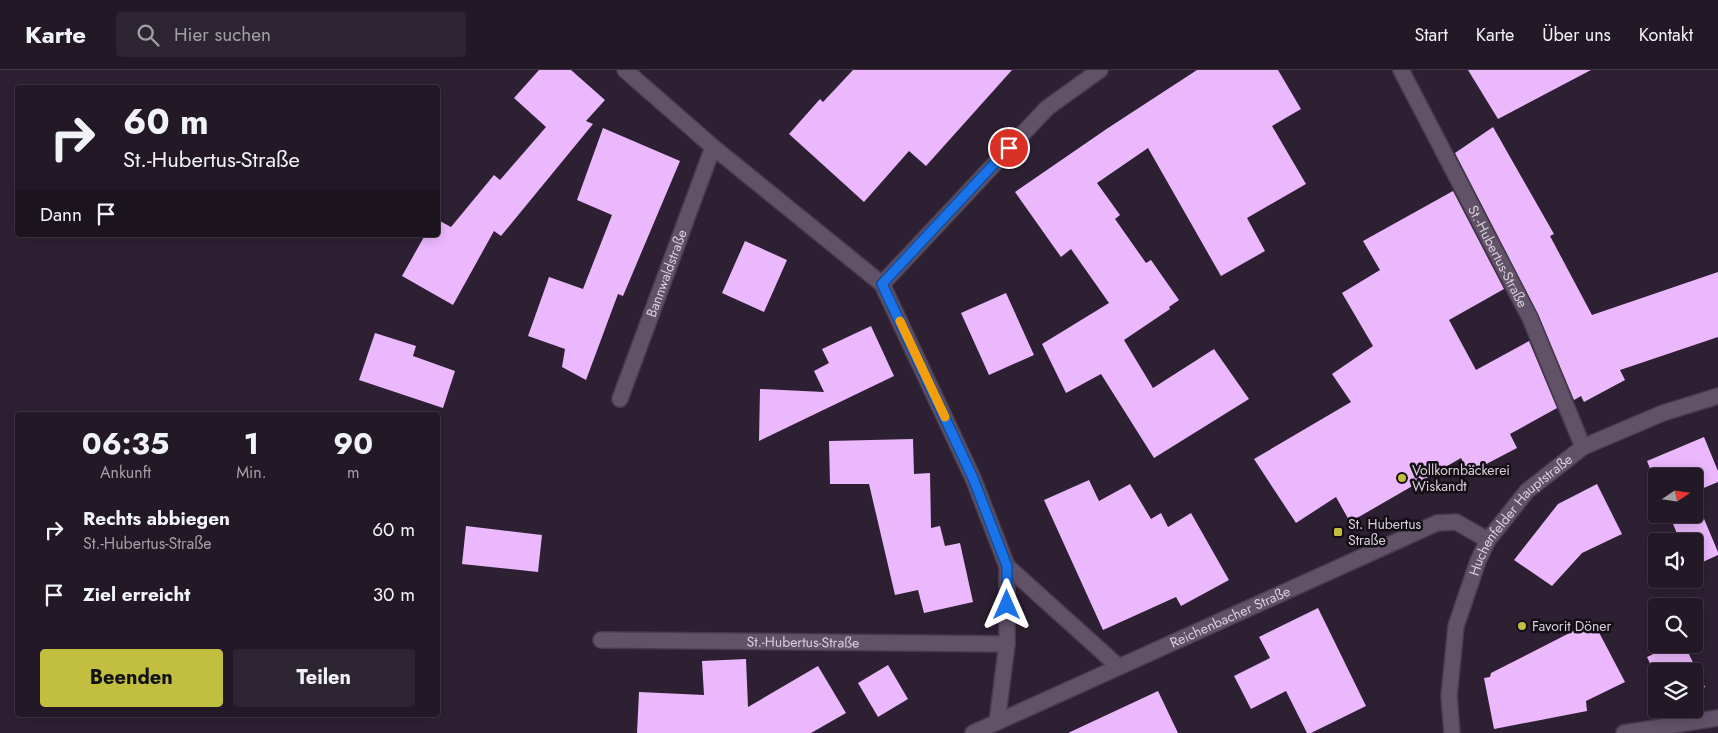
<!DOCTYPE html>
<html lang="de">
<head>
<meta charset="utf-8">
<style>
	:root { --surface:#221826; --page:#2e2532; --text:#f1f3f6; --muted:#a2a0a7; --line:#3f3743; --accent:#c1be40 }
	body { margin:0; font-family:Jost,sans-serif; background:var(--page); color:var(--text); height:100vh; display:flex; flex-direction:column; font-size:19px; white-space:nowrap }
	* { box-sizing:border-box; margin:0 }
	p { font-size:16px; color:var(--muted) }
	.icon { flex:none; width:28px; height:28px; fill:none; stroke:currentColor; stroke-width:2; stroke-linecap:round; stroke-linejoin:round }
	.map { position:relative; flex:1; overflow:hidden }
	.sheet { position:absolute; left:15px; top:342px; width:425px; height:305px; display:flex; flex-direction:column; background:var(--surface); border-radius:5px; box-shadow:0 2px 12px #0003,0 0 0 1px var(--line) }
	.sheet>* { flex:none }
	.banner { position:absolute; left:15px; top:15px; width:425px; height:152px; border-radius:5px; box-shadow:0 2px 12px #0003,0 0 0 1px var(--line); background:#221826; color:var(--text); overflow:hidden }
	.needle { width:32px; rotate:77deg }
	.buttons { position:absolute; left:1648px; top:398px; display:grid; gap:10px }
	.buttons a { display:grid; place-items:center; width:55px; height:55px; border-radius:5px; background:var(--surface); box-shadow:0 2px 12px #0003,0 0 0 1px var(--line); font-size:25px }
	.pin { position:absolute; display:grid; place-items:center; width:42px; height:42px; color:#fff; margin:-21px; border:2px solid #fff; border-radius:50%; box-shadow:0 1px 5px #0007 }
	.me { position:absolute; width:55px; margin:-28px; rotate:0deg; stroke-linejoin:round; filter:drop-shadow(0 0 4px #0008) }
	.turn { display:flex; align-items:center; gap:18px; height:105px; padding:0 25px; font-size:22px }
	.turn .icon { width:65px; height:65px; stroke-width:2.5 }
	.turn b { display:block; font-size:35px; line-height:42px }
	.then { display:flex; align-items:center; height:48px; padding:0 25px; background:#0003; gap:10px; font-size:19px }
	.eta { display:flex; justify-content:space-evenly; align-items:center; height:85px; text-align:center }
	.eta b { font-size:30px; font-weight:700; line-height:35px }
	.cta { display:flex; gap:10px; margin-top:auto; padding:10px 25px }
	.cta a { flex:1; height:58px; border-radius:5px; background:var(--accent); color:#111; font-size:20px; font-weight:700; line-height:58px; text-align:center }
	.cta a+a { background:var(--page); color:var(--text) }
	ul { padding:0; list-style:none }
	li { display:flex; align-items:center; gap:15px; height:65px; padding:0 25px }
	li div { flex:1 }
	li b { display:block; font-size:19px }
	li em { font-style:normal }
	header { display:flex; align-items:center; gap:30px; box-sizing:border-box; height:70px; padding:0 25px; background:var(--surface); border-bottom:1px solid var(--line) }
	header strong { font-size:24px }
	nav { display:flex; gap:28px; margin-inline-start:auto; font-size:18px }
	.search { width:350px; height:45px; background:var(--page); display:flex; align-items:center; gap:12px; box-sizing:border-box; padding:0 18px; border-radius:5px; color:var(--muted); font-size:19px }
	.map>svg:first-child { display:block }
	.building { fill:#ebb7fd }
	.lines { fill:none; stroke-linecap:round; stroke-linejoin:round }
	.lane-casing { stroke:#493d4d; stroke-width:18 }
	.street-casing { stroke:#493d4d; stroke-width:18 }
	.secondary-casing { stroke:#493d4d; stroke-width:18 }
	.lane { stroke:#625268; stroke-width:15 }
	.street { stroke:#625268; stroke-width:15 }
	.secondary { stroke:#625268; stroke-width:15 }
	.route-casing { stroke:#114b97; stroke-width:12 }
	.route { stroke:#1a73e8; stroke-width:9 }
	.slow { stroke:#f59e0b; stroke-width:9 }
	.poi-dot { fill:#c1be40; stroke:#130d15; stroke-width:2 }
	.labels { text-anchor:middle; dominant-baseline:central; stroke-width:5; stroke-linejoin:round; paint-order:stroke }
	.street-label { font-size:14px; fill:#d9d0dc; stroke:#130d15 }
	.poi-label { font-size:14px; fill:#d9d0dc; stroke:#130d15; text-anchor:start }
</style>
</head>
<body>
<header>
<strong>Karte</strong>
<div class="search"><svg class="icon" aria-label="search" viewBox="0 0 24 24"><circle cx="10" cy="10" r="6"/><path d="M15 15l6 6"/></svg>Hier suchen</div>
<nav><a>Start</a><a>Karte</a><a>Über uns</a><a>Kontakt</a></nav>
</header>
<div class="map">
<svg width="1718" height="663" viewBox="0 0 1718 663">
	<rect width="100%" height="100%" fill="#2e2033"/>
	<path class="building" d="M 539,0 L 571,0 L 605,30 L 586,51 L 593,54 L 501,166 L 494,161 L 453,235 L 402,206 L 425,165 L 438,165 L 438,150 L 451,157 L 494,105 L 500,110 L 546,57 L 514,28 Z
		M 853,0 L 1012,0 L 926,96 L 909,81 L 864,132 L 789,64 L 820,29 L 823,32 Z
		M 1197,0 L 1278,0 L 1301,39 L 1272,56 L 1306,114 L 1247,148 L 1265,181 L 1221,206 L 1148,78 L 1097,113 L 1120,145 L 1115,149 L 1146,193 L 1151,190 L 1179,230 L 1169,237 L 1170,239 L 1124,270 L 1153,318 L 1214,279 L 1249,329 L 1154,388 L 1101,304 L 1066,323 L 1042,274 L 1109,233 L 1071,179 L 1061,187 L 1015,122 L 1108,58 Z
		M 1468,0 L 1591,0 L 1498,49 Z
		M 1493,57 L 1554,164 L 1550,166 L 1592,245 L 1718,202 L 1718,267 L 1620,300 L 1625,310 L 1584,332 L 1581,326 L 1574,330 L 1538,244 L 1455,83 Z
		M 603,58 L 680,91 L 623,226 L 618,224 L 586,310 L 562,297 L 565,279 L 528,266 L 549,207 L 583,219 L 612,145 L 577,130 Z
		M 1453,121 L 1504,219 L 1449,250 L 1476,300 L 1529,271 L 1557,338 L 1510,364 L 1517,378 L 1469,403 L 1461,388 L 1350,452 L 1336,427 L 1296,453 L 1254,389 L 1351,332 L 1332,304 L 1373,276 L 1342,223 L 1380,200 L 1363,171 Z
		M 745,171 L 787,190 L 764,242 L 722,223 Z
		M 1006,223 L 1034,285 L 989,305 L 961,243 Z
		M 871,256 L 894,306 L 759,371 L 760,319 L 824,322 L 814,301 L 829,293 L 822,279 Z
		M 375,263 L 416,276 L 413,286 L 455,301 L 443,338 L 359,310 Z
		M 1704,367 L 1718,401 L 1718,412 L 1694,422 L 1694,406 L 1656,406 L 1656,414 L 1647,391 Z
		M 913,369 L 914,404 L 930,403 L 931,458 L 940,456 L 945,476 L 960,473 L 973,532 L 924,543 L 918,520 L 895,525 L 869,414 L 830,414 L 829,371 Z
		M 1089,410 L 1099,431 L 1130,414 L 1151,449 L 1161,443 L 1168,457 L 1191,443 L 1229,510 L 1181,536 L 1176,527 L 1103,560 L 1044,430 Z
		M 1597,414 L 1622,464 L 1582,483 L 1552,516 L 1514,490 L 1558,434 Z
		M 1694,425 L 1718,482 L 1718,485 L 1694,496 L 1694,471 L 1680,471 L 1669,444 L 1694,444 Z
		M 466,456 L 542,465 L 538,502 L 462,494 Z
		M 1318,538 L 1366,636 L 1311,663 L 1307,663 L 1286,621 L 1251,639 L 1234,606 L 1270,588 L 1259,567 Z
		M 1593,551 L 1625,612 L 1586,631 L 1587,641 L 1494,659 L 1484,608 L 1490,607 L 1491,603 Z
		M 1675,574 L 1684,574 L 1705,617 L 1694,623 L 1694,601 L 1656,601 L 1656,606 L 1647,587 Z
		M 746,589 L 748,637 L 818,596 L 846,643 L 811,663 L 637,663 L 639,622 L 704,625 L 702,591 Z
		M 888,595 L 908,629 L 878,647 L 858,613 Z
		M 1158,621 L 1178,663 L 1068,663 Z"/>
	<g class="lines">
		<g class="lane-casing">
			<g id="lane">
				<path id="s1" d="M 620,329 L 713,77"/>
				<path id="s2" d="M 601,570 L 1007,574"/>
				<path d="M 1624,663 L 1718,648"/>
			</g>
		</g>
		<g class="street-casing">
			<g id="street">
				<path d="M 625,0 L 713,77 L 882,214"/>
				<path d="M 1100,0 L 1047,38 L 882,214 L 973,408 L 1007,496 L 1119,597"/>
				<path id="s3" d="M 1401,0 L 1530,248 L 1583,377"/>
				<path d="M 997,652 L 1007,574 L 1007,496"/>
				<path id="s4" d="M 973,663 L 1437,453 L 1456,452 L 1488,470"/>
			</g>
		</g>
		<g class="secondary-casing">
			<g id="secondary">
				<path id="s5" d="M 1452,663 L 1449,626 L 1456,556 L 1478,491 L 1488,470 L 1527,421 L 1583,377 L 1663,343 L 1718,326"/>
			</g>
		</g>
		<use href="#lane" class="lane"/>
		<use href="#street" class="street"/>
		<use href="#secondary" class="secondary"/>
	</g>
	<g class="lines">
		<g class="route-casing">
			<path id="route" d="M 1007,535 L 1007,496 L 973,408 L 882,214 L 1009,78"/>
		</g>
		<use href="#route" class="route"/>
		<path class="slow" d="M 900,251 L 945,347"/>
	</g>
	<g class="poi-dot">
		<circle cx="1402" cy="408" r="5"/>
		<rect x="1333" y="457" width="10" height="10" rx="2.5"/>
		<circle cx="1522" cy="556" r="5"/>
	</g>
	<g class="labels">
		<g class="street-label">
			<text stroke="none"><textPath href="#s3" startOffset="210">St.-Hubertus-Straße</textPath></text>
			<text stroke="none"><textPath href="#s1" startOffset="134">Bannwaldstraße</textPath></text>
			<text stroke="none"><textPath href="#s5" startOffset="239">Huchenfelder Hauptstraße</textPath></text>
			<text stroke="none"><textPath href="#s4" startOffset="282">Reichenbacher Straße</textPath></text>
			<text stroke="none"><textPath href="#s2" startOffset="202">St.-Hubertus-Straße</textPath></text>
		</g>
		<g class="poi-label">
			<text x="1412" y="400">Vollkornbäckerei<tspan x="1412" dy="16">Wiskandt</tspan></text>
			<text x="1348" y="454">St. Hubertus<tspan x="1348" dy="16">Straße</tspan></text>
			<text x="1532" y="556">Favorit Döner</text>
		</g>
	</g>
</svg>
<div class="buttons">
<a><svg class="needle" viewBox="-14 -14 28 28"><path d="M0-13l5 13h-10z" fill="#e53935"/><path d="M0 13l5-13h-10z" fill="#a2a0a7"/></svg></a>
<a><svg class="icon" aria-label="sound" viewBox="0 0 24 24"><path d="M4 9h4l5-4v14l-5-4H4zM17 9q2 3 0 6"/></svg></a>
<a><svg class="icon" aria-label="search" viewBox="0 0 24 24"><circle cx="10" cy="10" r="6"/><path d="M15 15l6 6"/></svg></a>
<a><svg class="icon" aria-label="layers" viewBox="0 0 24 24"><path d="M12 4l9 5-9 5-9-5zM3 14l9 5 9-5"/></svg></a>
</div>
<div class="pin" style="left:1009px;top:78px;background:#d93025"><svg class="icon" aria-label="arrive" viewBox="0 0 24 24"><path d="M6 21V4h12l-3 4 3 4H6"/></svg></div>
<svg class="me" style="left:1007px;top:535px" viewBox="-20 -20 40 40"><path d="M0-17L14 15 0 8-14 15z" fill="#1a73e8" stroke="#fff" stroke-width="4"/></svg>
<div class="banner">
<div class="turn"><svg class="icon" aria-label="right" viewBox="0 0 24 24"><path d="M7 20v-9h11M14 6l5 5-5 5"/></svg><div><b>60 m</b>St.-Hubertus-Straße</div></div>
<div class="then">Dann<svg class="icon" aria-label="arrive" viewBox="0 0 24 24"><path d="M6 21V4h12l-3 4 3 4H6"/></svg></div>
</div>
<section class="sheet">
<div class="eta">
<div><b>06:35</b><p>Ankunft</p></div>
<div><b>1</b><p>Min.</p></div>
<div><b>90</b><p>m</p></div>
</div>
<ul>
<li><svg class="icon" aria-label="right" viewBox="0 0 24 24"><path d="M7 20v-9h11M14 6l5 5-5 5"/></svg><div><b>Rechts abbiegen</b><p>St.-Hubertus-Straße</p></div><em>60 m</em></li>
<li><svg class="icon" aria-label="arrive" viewBox="0 0 24 24"><path d="M6 21V4h12l-3 4 3 4H6"/></svg><div><b>Ziel erreicht</b></div><em>30 m</em></li>
</ul>
<div class="cta"><a>Beenden</a><a>Teilen</a></div>
</section>
</div>
</body>
</html>
